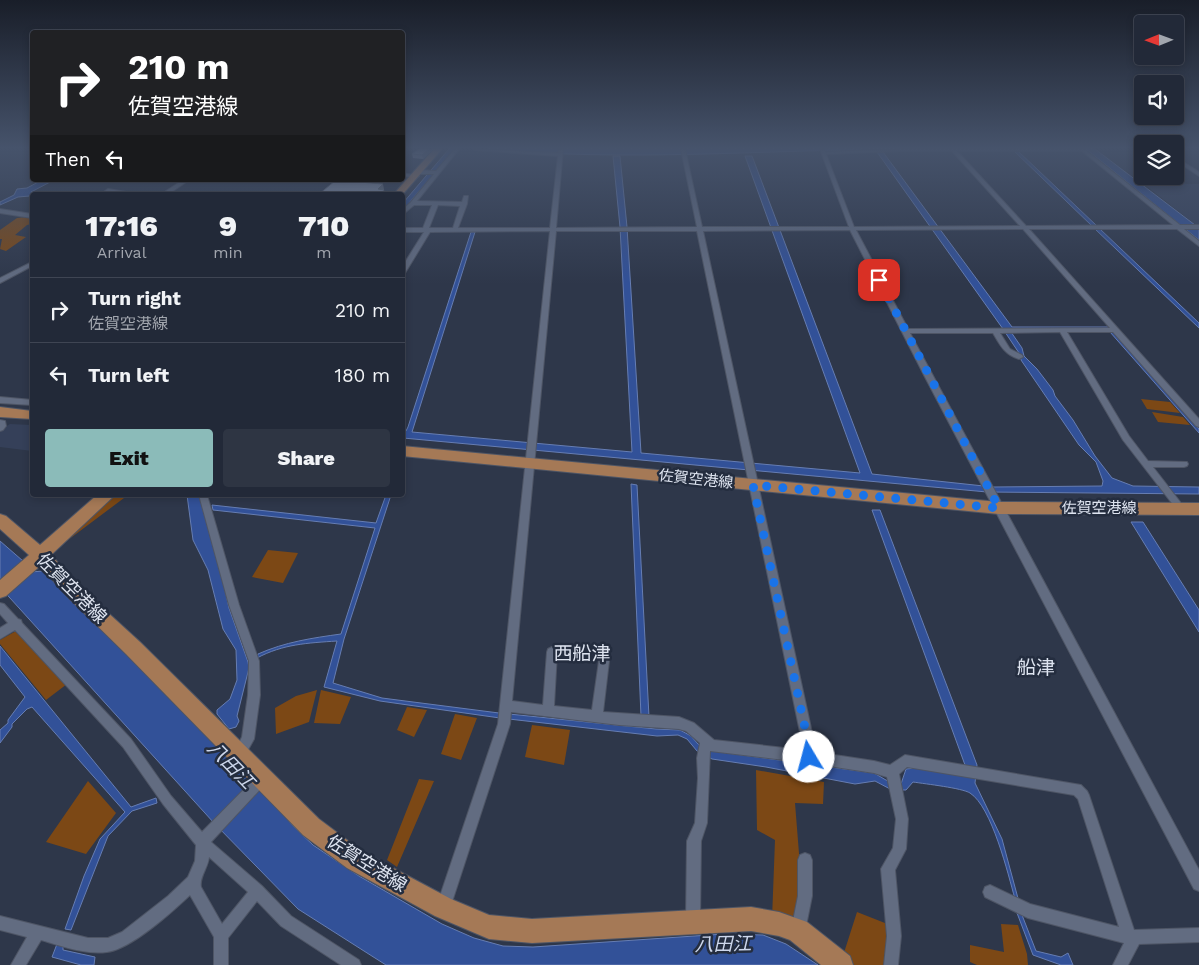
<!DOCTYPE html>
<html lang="en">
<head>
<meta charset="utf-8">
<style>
	:root { --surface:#222938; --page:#2e3543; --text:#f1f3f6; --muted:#a2a6ae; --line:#3f4553; --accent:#8bbbb9 }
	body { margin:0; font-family:"Work Sans","Noto Sans JP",sans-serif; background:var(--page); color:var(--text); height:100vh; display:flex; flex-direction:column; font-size:19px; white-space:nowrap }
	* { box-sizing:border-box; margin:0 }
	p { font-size:16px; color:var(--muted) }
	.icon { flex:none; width:28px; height:28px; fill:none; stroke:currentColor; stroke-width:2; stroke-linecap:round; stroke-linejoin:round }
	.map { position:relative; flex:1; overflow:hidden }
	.details { position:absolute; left:30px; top:192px; width:375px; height:305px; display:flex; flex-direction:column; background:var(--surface); border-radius:5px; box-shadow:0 2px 8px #0003,0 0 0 1px var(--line) }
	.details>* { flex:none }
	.hud { position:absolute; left:30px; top:30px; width:375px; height:152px; border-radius:5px; box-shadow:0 2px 8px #0003,0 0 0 1px var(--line); background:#202124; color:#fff; overflow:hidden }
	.needle { width:32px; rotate:269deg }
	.buttons { position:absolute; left:1134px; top:15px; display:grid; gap:10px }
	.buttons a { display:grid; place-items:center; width:50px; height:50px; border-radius:5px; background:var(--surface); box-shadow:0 2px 8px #0003,0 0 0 1px var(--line); font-size:25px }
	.pin { position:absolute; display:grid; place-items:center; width:42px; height:42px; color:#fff; margin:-21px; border-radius:10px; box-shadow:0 2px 8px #0006 }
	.me { position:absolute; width:55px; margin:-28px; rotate:352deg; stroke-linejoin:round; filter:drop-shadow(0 0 4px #0008) }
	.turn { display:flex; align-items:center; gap:18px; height:105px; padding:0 15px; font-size:22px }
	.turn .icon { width:65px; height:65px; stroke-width:2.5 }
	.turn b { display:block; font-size:35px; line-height:42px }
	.then { display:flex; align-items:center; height:48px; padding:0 15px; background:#0003; gap:10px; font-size:19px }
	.eta { display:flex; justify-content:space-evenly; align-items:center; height:85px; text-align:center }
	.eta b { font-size:30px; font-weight:800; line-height:35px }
	.cta { display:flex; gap:10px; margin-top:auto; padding:10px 15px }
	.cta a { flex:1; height:58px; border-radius:5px; background:var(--accent); color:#111; font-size:20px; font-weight:800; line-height:58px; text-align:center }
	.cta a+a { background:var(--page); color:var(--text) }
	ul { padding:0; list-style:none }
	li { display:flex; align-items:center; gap:15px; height:65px; padding:0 15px; border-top:1px solid var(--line) }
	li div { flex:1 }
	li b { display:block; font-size:19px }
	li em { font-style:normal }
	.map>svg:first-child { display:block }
	.built { fill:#354059 }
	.green { fill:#7c4815 }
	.water { fill:#325198; stroke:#667db2 }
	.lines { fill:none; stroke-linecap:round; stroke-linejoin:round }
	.minor-casing { stroke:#4e5565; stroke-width:2 }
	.primary-casing { stroke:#4e5565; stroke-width:2 }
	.minor { fill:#626c81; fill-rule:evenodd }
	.primary { fill:#a57956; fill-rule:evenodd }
	.wall { fill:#8690a3 }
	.shaded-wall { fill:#6d7584 }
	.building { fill:#9ca7bd; stroke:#6d7584 }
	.route { stroke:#1a73e8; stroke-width:9; stroke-dasharray:0 16.2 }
	.labels { text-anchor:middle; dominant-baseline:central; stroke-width:5; stroke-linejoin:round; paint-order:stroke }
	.street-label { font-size:15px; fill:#dee4f0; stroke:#242d3f }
	.near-street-label { font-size:18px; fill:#dee4f0; stroke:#242d3f }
	.near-neighbourhood-label { font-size:19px; fill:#dee4f0; stroke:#242d3f }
	.near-water-label { font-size:19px; font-style:italic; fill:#cdd7ec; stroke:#242d3f }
</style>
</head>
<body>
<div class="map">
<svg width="1199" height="965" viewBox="0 0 1199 965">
	<rect width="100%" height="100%" fill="#2e374a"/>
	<path class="built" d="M 1144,184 L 1199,184 L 1199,226 L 1197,226 Z
		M 10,424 L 32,425 L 32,451 L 0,447 L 0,430 Z"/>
	<path class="green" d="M 26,217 L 32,219 L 32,224 L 27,225 L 15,235 L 26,237 L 6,251 L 0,249 L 2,239 L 0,239 L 0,230 L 17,218 Z
		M 1141,399 L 1170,402 L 1180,413 L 1147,409 Z
		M 1152,412 L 1183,417 L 1190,425 L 1158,422 Z
		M 114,495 L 128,495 L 64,543 L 65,540 Z
		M 268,550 L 298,553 L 283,583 L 252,577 Z
		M 16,631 L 67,684 L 46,700 L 0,644 L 0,640 Z
		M 317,690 L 309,722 L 276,734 L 275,708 L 296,696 Z
		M 321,690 L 351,697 L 340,724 L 314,723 Z
		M 407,707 L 427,710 L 414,737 L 397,730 Z
		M 455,714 L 477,718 L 461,760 L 441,754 Z
		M 532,725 L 570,730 L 564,765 L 525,757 Z
		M 756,770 L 824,782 L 823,804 L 795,803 L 800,866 L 795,924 L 772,919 L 775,840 L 757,830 Z
		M 419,779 L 434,781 L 397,867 L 387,860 Z
		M 88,781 L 116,813 L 86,854 L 46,842 Z
		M 857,912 L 890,925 L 886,965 L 844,965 L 841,962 Z
		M 1001,924 L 1018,925 L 1027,954 L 1028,965 L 977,965 L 970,962 L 970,945 L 1004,952 Z"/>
	<path class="water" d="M 449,149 L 455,149 L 403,210 L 403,203 Z
		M 488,149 L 900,149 C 763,150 625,162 488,149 Z
		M 927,149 L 1095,149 L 1195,225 L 1199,229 L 1199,240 L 1086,149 Z
		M 1014,151 L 1018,151 L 1097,226 L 1092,226 Z
		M 877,152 L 883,152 L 1012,327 L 1108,327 L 1199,429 L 1199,433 L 1110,332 L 1011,332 L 1022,348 L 1024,356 L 1037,369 L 1053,390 L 1055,396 L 1073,420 L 1095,456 L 1112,478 L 1133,486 L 1199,487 L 1199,494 L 987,492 L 403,438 L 402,431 L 406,431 L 408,427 L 471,232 L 475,232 L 412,432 L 632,452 L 620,227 L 613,156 L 620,156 L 627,227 L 641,453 L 860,473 L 745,156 L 752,156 L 872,474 L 993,487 L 1102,486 L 1103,481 L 1096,462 L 1079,445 L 1021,360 L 1021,356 L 1003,329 Z
		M 42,180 L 54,180 L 31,192 L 41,195 L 18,197 L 0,205 L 0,202 L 14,195 L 17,189 L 27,188 Z
		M 1095,229 L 1100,229 L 1199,323 L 1199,328 Z
		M 631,484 L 637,485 L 649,717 L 641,716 Z
		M 187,495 L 199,495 L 221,570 L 229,608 L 248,662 L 249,668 L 237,716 L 239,721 L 236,727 L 229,729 L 217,714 L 217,710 L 230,699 L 237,680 L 236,650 L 223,629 L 208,570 L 193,540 Z
		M 386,495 L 391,495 L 344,639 L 333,683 L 382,698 L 499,713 L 656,729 L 680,730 L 691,736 L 698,744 L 713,751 L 874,773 L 891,783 L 901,784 L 906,769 L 915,768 L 964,776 L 965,765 L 872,510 L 880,510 L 977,765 L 975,783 L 1002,839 L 1019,902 L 1015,899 C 1008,874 992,807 970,793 C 962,788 926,784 913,782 L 906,790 L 892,790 L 875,781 L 855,784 L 766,767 L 712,759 L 697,751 L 687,739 L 678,735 L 657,736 L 500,718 L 380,701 L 324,687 L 337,641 C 308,643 283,644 257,658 L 258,654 C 285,642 312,638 341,634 L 375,528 L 213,510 L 212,505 L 376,523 Z
		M 1131,522 L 1143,522 L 1199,610 L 1199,632 Z
		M 0,541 L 23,561 L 31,572 L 43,571 L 252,777 L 294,827 L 313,845 L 359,876 L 442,924 L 474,938 L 503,946 L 533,947 L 724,934 L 763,935 L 786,944 L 818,965 L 386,965 L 298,909 L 214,823 L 0,587 Z
		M 0,646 L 131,807 L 156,798 L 157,803 L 132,811 L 108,836 L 71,930 L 65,929 L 84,876 L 100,839 L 125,812 L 32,707 L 27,709 L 12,724 L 12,727 L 0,743 L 0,730 L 8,723 L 8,720 L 25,697 L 0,665 Z
		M 1017,913 L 1022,915 L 1036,951 L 1061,957 L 1068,953 L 1073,965 L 1061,965 L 1033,955 Z
		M 57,944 L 63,945 L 63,950 L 95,957 L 94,965 L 81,965 L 52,957 Z"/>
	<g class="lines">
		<g class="minor-casing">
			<path id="minor" d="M 455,149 L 459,149 L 417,201 L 462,202 L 464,196 L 468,196 L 467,204 L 458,228 L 550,228 L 558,156 L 475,150 L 473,149 L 558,153 L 559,149 L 563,149 L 556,228 L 697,227 L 681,149 L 685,149 L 702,227 L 849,227 L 820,149 L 824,149 L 825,152 L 900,149 L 1084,149 L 1180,225 L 1199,225 L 1199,229 L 1184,229 L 1199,241 L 1199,246 L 1177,229 L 1029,229 L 1199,419 L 1199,427 L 1196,426 L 1113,332 L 1067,332 L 1129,436 L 1148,461 L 1187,462 L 1188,464 L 1187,466 L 1184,467 L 1153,467 L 1184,507 L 1186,509 L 1184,511 L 1178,511 L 1123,440 L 1060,332 L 1000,333 L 1010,349 L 1022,355 L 1023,357 L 1019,359 C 1005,355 1000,345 993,333 L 910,333 L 1199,870 L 1199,891 L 1194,889 L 925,377 L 850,230 L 703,231 L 814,742 L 815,752 L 874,761 L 890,765 L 905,755 L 1081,785 L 1087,791 L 1089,795 L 1134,930 L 1199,928 L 1199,942 L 1139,944 L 1128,965 L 1113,965 L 1124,943 L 1028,918 L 985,897 L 983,892 L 985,887 L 990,885 L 1030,904 L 1119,927 L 1078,799 L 1074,795 L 907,767 L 899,774 L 908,819 L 906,849 L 895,870 L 901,936 L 898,965 L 884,965 L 887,936 L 881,869 L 893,848 L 896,819 L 887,777 L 874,773 L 809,763 L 710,751 L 707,823 L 701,841 L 700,921 L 698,926 L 693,928 L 688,926 L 686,921 L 687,841 L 695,823 L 698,778 L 697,758 L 700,743 L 686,731 L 679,729 L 619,725 L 511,712 L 510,724 L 450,908 L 448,913 L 443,915 L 438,913 L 436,908 L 498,724 L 550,231 L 430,232 L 405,273 L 402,275 L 402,267 L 424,232 L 402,232 L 402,228 L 423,228 L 432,205 L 414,205 L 402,215 L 402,210 L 411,202 L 434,174 L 419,174 L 416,172 L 419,170 L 436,171 ZM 901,151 L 952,151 L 1020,226 L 854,227 L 826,154 ZM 957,151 L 1082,151 L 1173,225 L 1026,226 ZM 438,205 L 460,206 L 453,228 L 429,228 ZM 1023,229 L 1110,328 L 908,329 L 856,230 ZM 556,231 L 697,231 L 802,742 L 803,750 L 714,740 L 694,723 L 679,717 L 603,712 L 609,661 L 608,657 L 604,656 L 600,657 L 599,661 L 592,710 L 554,706 L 557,652 L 556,649 L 552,647 L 548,649 L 547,652 L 543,705 L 512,701 Z
				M 1175,157 L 1199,172 L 1199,176 L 1175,160 Z
				M 402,173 L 419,176 L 416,178 L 402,176 Z
				M 183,180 L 189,180 L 167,195 L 160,195 Z
				M 108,189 L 132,193 L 135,195 L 122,195 L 106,192 L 105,191 Z
				M 0,209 L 32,214 L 32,218 L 0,213 Z
				M 32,262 L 32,266 L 0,283 L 0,278 Z
				M 0,397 L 32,400 L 32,405 L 0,403 Z
				M 0,420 L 5,421 L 6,426 L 3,430 L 0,431 Z
				M 199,495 L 207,495 L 239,605 L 259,661 L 260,695 L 254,739 L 244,757 L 240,759 L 236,757 L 234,753 L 242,737 L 248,695 L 249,661 L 229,605 Z
				M 0,603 L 4,604 L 18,619 L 21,620 L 22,623 L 131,739 L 171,796 L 202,832 L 259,774 L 263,772 L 267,774 L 269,778 L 267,782 L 211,842 L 262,886 L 291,916 L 359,960 L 361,965 L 341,965 L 281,926 L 257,901 L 228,938 L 228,965 L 214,965 L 214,937 L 190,895 C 172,912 131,949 107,952 C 85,955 62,946 41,940 L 26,965 L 11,965 L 27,937 L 0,930 L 0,916 L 88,938 L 108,938 L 122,932 L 168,896 L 188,877 L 195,861 L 196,845 L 163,804 L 123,747 L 15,630 L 0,639 L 0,628 L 8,623 L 0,614 ZM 209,857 L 248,892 L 222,924 L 201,887 C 199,877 208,868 209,857 Z
				M 805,853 L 810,855 L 812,860 L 812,896 L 805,931 L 803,936 L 798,938 L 793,936 L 791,931 L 798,896 L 798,860 L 800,855 Z"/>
		</g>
		<g class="primary-casing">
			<path id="primary" d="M 434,149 L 442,149 L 402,195 L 393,195 Z
				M 0,407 L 32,411 L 32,419 L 0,417 Z
				M 402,446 L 999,502 L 1199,503 L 1199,515 L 999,514 L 402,456 Z
				M 97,495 L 115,495 L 51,555 L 83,590 L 140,642 L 319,819 L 363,852 L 451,899 L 489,915 L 532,919 L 751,907 L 779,912 L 807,922 L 850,956 L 853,965 L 821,965 L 790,940 L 779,936 L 751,931 L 532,943 L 489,939 L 435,916 L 347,868 L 303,835 L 126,654 L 71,600 L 40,566 L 6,596 L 0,598 L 0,580 L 29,555 L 0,529 L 0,514 L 6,516 L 40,545 Z"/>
		</g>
		<use href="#minor" class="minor"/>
		<use href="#primary" class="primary"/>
	</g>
	<path class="wall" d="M 419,149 L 433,149 L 423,159 L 413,158 L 412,154 Z"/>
	<path class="shaded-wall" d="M 429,149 L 433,149 L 423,159 L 422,155 Z
		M 361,180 L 372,180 L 361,191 L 359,182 Z
		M 383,184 L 385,195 L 379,195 L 378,189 Z"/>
	<path class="building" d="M 419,149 L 429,149 L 422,155 L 412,154 Z
		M 336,180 L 361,180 L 359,182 L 383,184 L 378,189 L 384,190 L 379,195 L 318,195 Z"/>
	<linearGradient id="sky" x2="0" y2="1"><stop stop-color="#191e29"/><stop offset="0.52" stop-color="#46536b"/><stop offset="1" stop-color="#46536b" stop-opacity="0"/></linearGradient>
	<rect width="1199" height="284" fill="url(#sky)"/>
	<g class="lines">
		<path class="route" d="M 809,757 L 808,742 L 753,485 L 999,508 L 879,280"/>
	</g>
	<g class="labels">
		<g class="street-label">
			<text transform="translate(696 479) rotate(6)">佐賀空港線</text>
			<text x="1099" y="508">佐賀空港線</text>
		</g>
		<g class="near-street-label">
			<text transform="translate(72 588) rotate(45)">佐賀空港線</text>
			<text transform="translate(367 863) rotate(32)">佐賀空港線</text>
		</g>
		<g class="near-neighbourhood-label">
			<text x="582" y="653">西船津</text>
			<text x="1036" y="667">船津</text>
		</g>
		<g class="near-water-label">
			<text transform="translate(231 765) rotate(46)">八田江</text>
			<text transform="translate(723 944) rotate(-1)">八田江</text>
		</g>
	</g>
</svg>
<div class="buttons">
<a><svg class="needle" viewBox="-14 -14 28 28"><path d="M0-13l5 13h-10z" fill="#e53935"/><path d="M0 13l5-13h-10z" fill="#a2a6ae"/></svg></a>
<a><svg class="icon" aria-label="sound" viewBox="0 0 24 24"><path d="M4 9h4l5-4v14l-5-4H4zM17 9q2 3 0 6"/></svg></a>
<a><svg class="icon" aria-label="layers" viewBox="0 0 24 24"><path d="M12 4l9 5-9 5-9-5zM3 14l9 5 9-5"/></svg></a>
</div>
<div class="pin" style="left:879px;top:280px;background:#d93025"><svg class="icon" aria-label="arrive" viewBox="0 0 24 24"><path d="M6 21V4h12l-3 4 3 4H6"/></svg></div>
<svg class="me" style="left:809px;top:757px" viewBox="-20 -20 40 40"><circle r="19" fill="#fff"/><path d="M0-13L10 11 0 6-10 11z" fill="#1a73e8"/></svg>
<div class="hud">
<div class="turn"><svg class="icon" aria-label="right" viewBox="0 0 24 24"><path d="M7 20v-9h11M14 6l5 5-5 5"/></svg><div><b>210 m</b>佐賀空港線</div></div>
<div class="then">Then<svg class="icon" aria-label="left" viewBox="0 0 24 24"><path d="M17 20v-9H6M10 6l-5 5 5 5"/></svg></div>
</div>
<section class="details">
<div class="eta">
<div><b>17:16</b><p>Arrival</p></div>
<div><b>9</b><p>min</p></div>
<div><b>710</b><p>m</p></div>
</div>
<ul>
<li><svg class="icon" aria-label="right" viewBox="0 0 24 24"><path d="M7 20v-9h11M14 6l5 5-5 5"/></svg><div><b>Turn right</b><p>佐賀空港線</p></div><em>210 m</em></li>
<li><svg class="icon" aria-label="left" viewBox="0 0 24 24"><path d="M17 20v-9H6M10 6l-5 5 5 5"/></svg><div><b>Turn left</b></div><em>180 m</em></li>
</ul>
<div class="cta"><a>Exit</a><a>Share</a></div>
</section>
</div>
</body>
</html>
